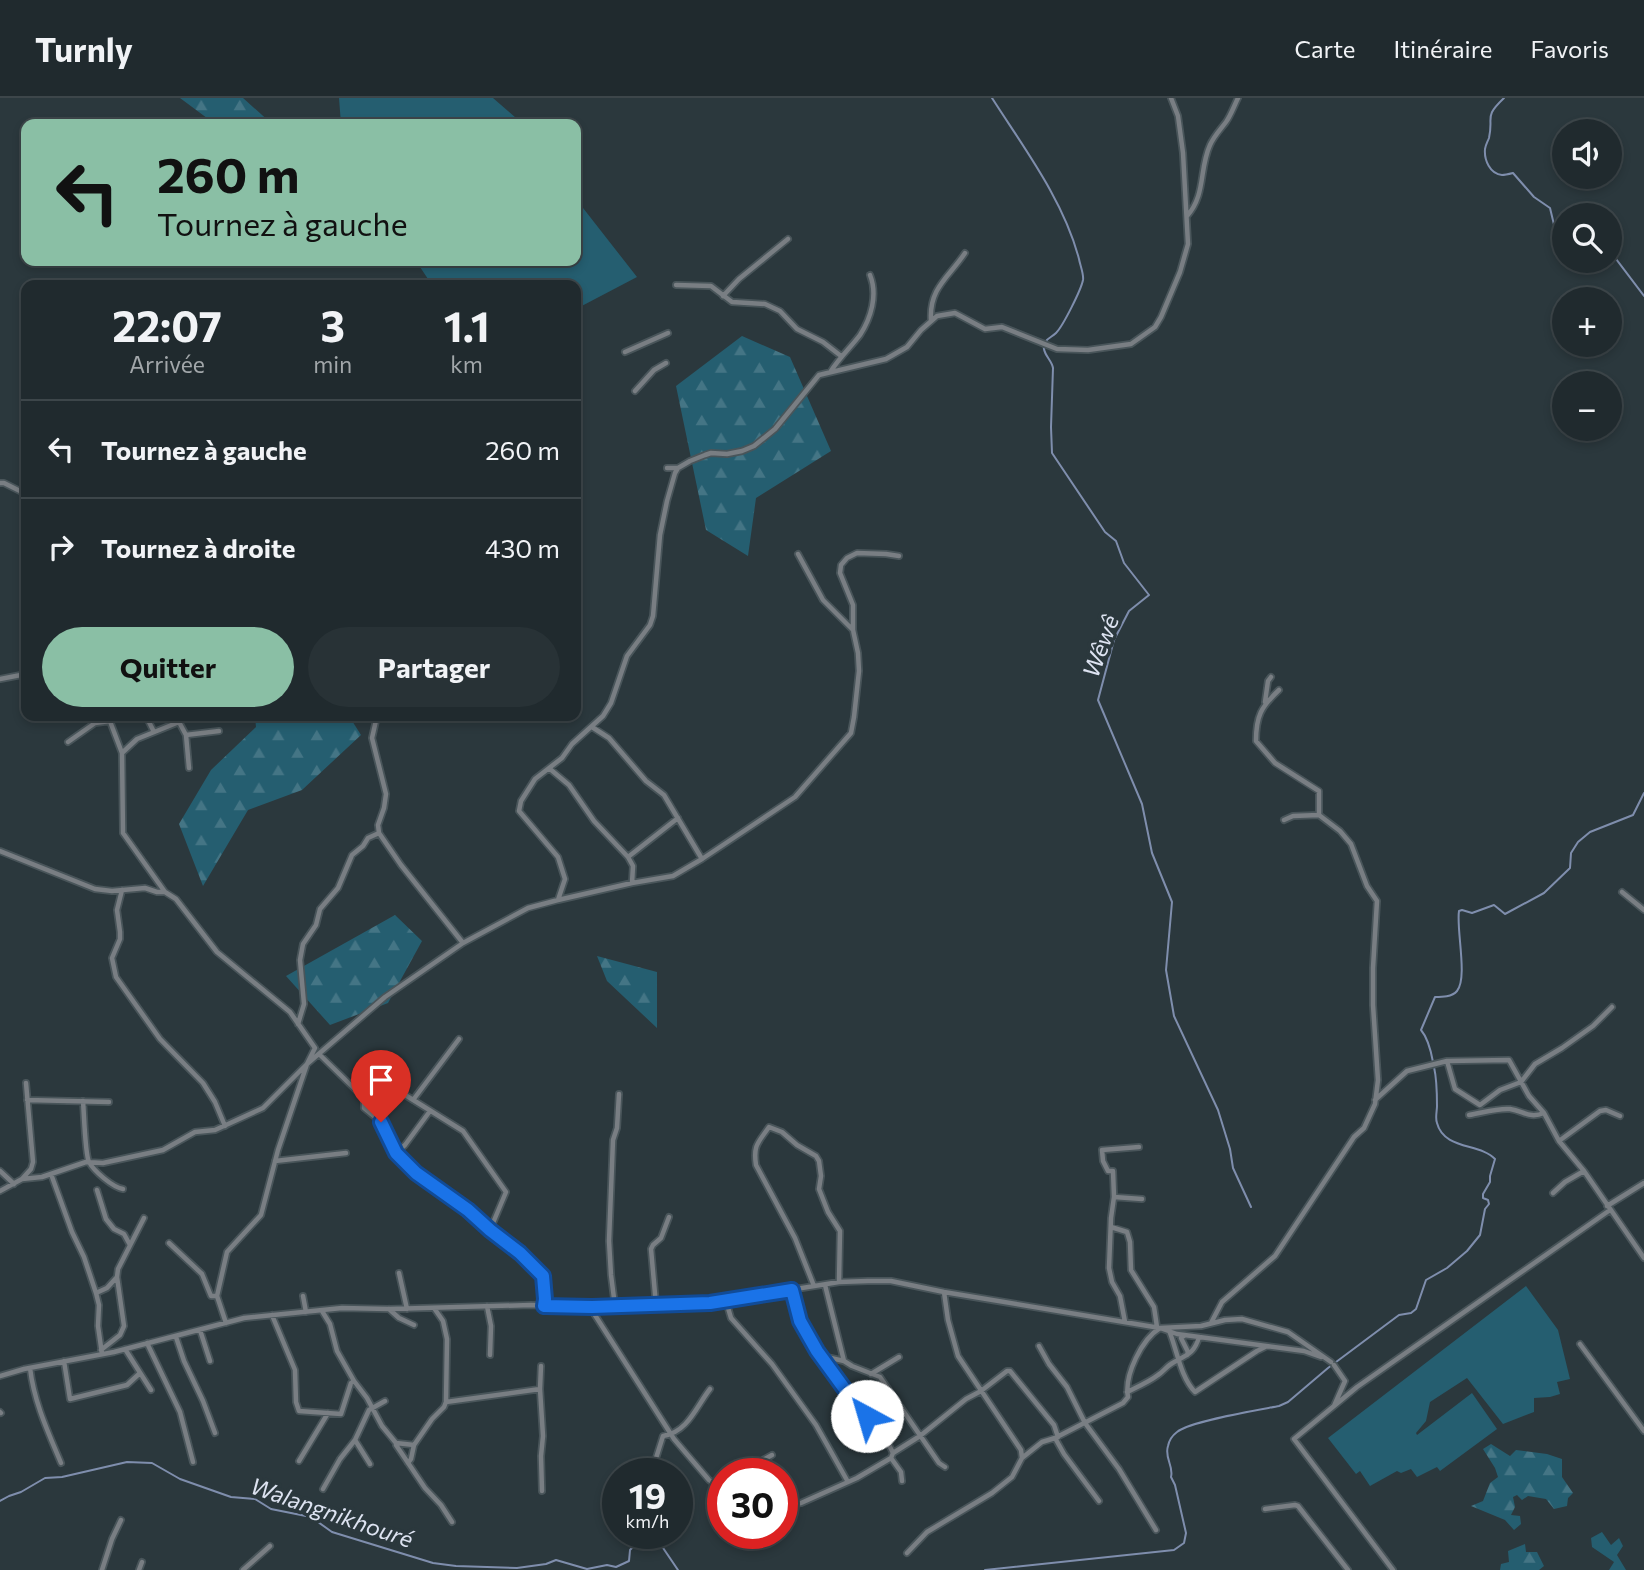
<!DOCTYPE html>
<html lang="fr">
<head>
<meta charset="utf-8">
<style>
	:root { --surface:#202a2e; --page:#283236; --text:#f1f3f6; --muted:#a2a7aa; --line:#3d464a; --accent:#8abfa5 }
	body { margin:0; font-family:Commissioner,sans-serif; background:var(--page); color:var(--text); height:100vh; display:flex; flex-direction:column; font-size:26px; white-space:nowrap }
	* { box-sizing:border-box; margin:0 }
	p { font-size:23px; color:var(--muted) }
	.icon { flex:none; width:38px; height:38px; fill:none; stroke:currentColor; stroke-width:2; stroke-linecap:round; stroke-linejoin:round }
	.map { position:relative; flex:1; overflow:hidden }
	.side { position:absolute; left:21px; top:182px; width:560px; height:441px; display:flex; flex-direction:column; background:var(--surface); border-radius:14px; box-shadow:0 4px 10px #0003,0 0 0 2px var(--line) }
	.side>* { flex:none }
	.hud { position:absolute; left:21px; top:21px; width:560px; height:147px; border-radius:14px; box-shadow:0 4px 10px #0003,0 0 0 2px var(--line); background:#8abfa5; color:#111; overflow:hidden }
	.tools { position:absolute; left:1552px; top:21px; display:grid; gap:14px }
	.tools a { display:grid; place-items:center; width:70px; height:70px; border-radius:50%; background:var(--surface); box-shadow:0 4px 10px #0003,0 0 0 2px var(--line); font-size:35px }
	.speed { position:absolute; left:602px; top:1360px; display:flex; gap:14px; font-size:35px; font-weight:700; text-align:center }
	.speed>* { display:grid; place-content:center; width:91px; height:91px; border-radius:50%; background:var(--surface); box-shadow:0 4px 10px #0003,0 0 0 2px var(--line); line-height:1 }
	.speed small { font-size:18px; font-weight:400 }
	.speed .limit { border:10px solid #d22; background:#fff; color:#111 }
	.pin { position:absolute; display:grid; place-items:center; width:60px; height:60px; color:#fff; margin:-72px -30px; border-radius:50% 50% 50% 0; rotate:-45deg; box-shadow:0 0 7px #0007 }
	.pin .icon { rotate:45deg }
	.me { position:absolute; width:77px; margin:-38px; rotate:321deg; stroke-linejoin:round; filter:drop-shadow(0 0 5px #0008) }
	.turn { display:flex; align-items:center; gap:24px; height:147px; padding:0 21px; font-size:32px }
	.turn .icon { width:91px; height:91px; stroke-width:2.5 }
	.turn b { display:block; font-size:49px; line-height:60px }
	.eta { display:flex; justify-content:space-evenly; align-items:center; height:119px; text-align:center }
	.eta b { font-size:42px; font-weight:700; line-height:49px }
	.cta { display:flex; gap:14px; margin-top:auto; padding:14px 21px }
	.cta a { flex:1; height:80px; border-radius:42px; background:var(--accent); color:#111; font-size:28px; font-weight:700; line-height:80px; text-align:center }
	.cta a+a { background:var(--page); color:var(--text) }
	ul { padding:0; list-style:none }
	li { display:flex; align-items:center; gap:21px; height:98px; padding:0 21px; border-top:2px solid var(--line) }
	li div { flex:1 }
	li b { display:block; font-size:26px }
	li em { font-style:normal }
	header { display:flex; align-items:center; gap:42px; box-sizing:border-box; height:98px; padding:0 35px; background:var(--surface); border-bottom:2px solid var(--line) }
	header strong { font-size:33px }
	nav { display:flex; gap:38px; margin-inline-start:auto; font-size:24px }
	.map>svg:first-child { display:block }
	.green { fill:#255e70 }
	.forest { fill:url(#forest-firs) }
	.lines { fill:none; stroke-linecap:round; stroke-linejoin:round }
	.stream { stroke:#7f8ead; stroke-width:2 }
	.street-casing { stroke:#49555a; stroke-width:8 }
	.street { stroke:#797e83; stroke-width:4.5 }
	.route-casing { stroke:#114b97; stroke-width:18 }
	.route { stroke:#1a73e8; stroke-width:12 }
	.labels { text-anchor:middle; dominant-baseline:central; stroke-width:7; stroke-linejoin:round; paint-order:stroke }
	.water-label { font-size:23px; font-style:italic; fill:#dde3f1; stroke:#2b383d }
</style>
</head>
<body>
<header>
<strong>Turnly</strong>
<nav><a>Carte</a><a>Itinéraire</a><a>Favoris</a></nav>
</header>
<div class="map">
<svg width="1644" height="1472" viewBox="0 0 1644 1472">
	<defs>
		<pattern id="forest-firs" width="22" height="20" patternUnits="userSpaceOnUse" patternTransform="scale(1.75)"><rect width="22" height="20" fill="#255e70"/><path d="M5 1l3.5 6h-7zM16 11l3.5 6h-7z" fill="#447585"/></pattern>
	</defs>
	<rect width="100%" height="100%" fill="#2b383d"/>
	<path class="green" d="M 339,0 L 493,0 L 523,26 L 341,26 Z
		M 576,101 L 637,179 L 576,211 L 576,187 L 432,187 L 416,163 L 576,163 Z
		M 1526,1188 L 1558,1232 L 1570,1281 L 1557,1284 L 1560,1296 L 1550,1299 L 1534,1300 L 1534,1314 L 1503,1326 L 1467,1280 L 1430,1304 L 1426,1323 L 1416,1335 L 1417,1337 L 1472,1295 L 1497,1331 L 1440,1373 L 1437,1369 L 1417,1379 L 1411,1371 L 1401,1375 L 1397,1373 L 1370,1388 L 1360,1373 L 1356,1376 L 1328,1340 Z
		M 1602,1434 L 1611,1447 L 1619,1440 L 1623,1448 L 1617,1457 L 1626,1472 L 1609,1472 L 1614,1464 L 1592,1449 L 1591,1440 Z"/>
	<path class="forest" d="M 180,0 L 243,0 L 272,26 L 215,26 Z
		M 742,238 L 790,259 L 831,353 L 756,400 L 748,458 L 706,432 L 676,288 Z
		M 255,618 L 349,618 L 361,637 L 302,692 L 248,712 L 203,788 L 179,726 L 211,672 L 256,629 Z
		M 395,817 L 422,843 L 388,905 L 330,927 L 286,878 Z
		M 597,858 L 657,874 L 657,930 L 607,883 Z
		M 1491,1346 L 1510,1358 L 1516,1352 L 1547,1356 L 1562,1361 L 1562,1379 L 1573,1395 L 1568,1400 L 1567,1408 L 1554,1411 L 1546,1401 L 1528,1398 L 1522,1402 L 1517,1397 L 1513,1399 L 1515,1409 L 1511,1417 L 1520,1418 L 1521,1426 L 1514,1432 L 1505,1422 L 1471,1408 L 1483,1403 L 1490,1385 L 1498,1379 L 1495,1370 L 1483,1351 Z
		M 1525,1446 L 1526,1454 L 1537,1454 L 1544,1468 L 1539,1472 L 1500,1472 L 1501,1466 L 1509,1464 L 1508,1453 Z"/>
	<g class="lines">
		<path class="stream" d="M 992,0 C 1024,50 1064,103 1079,161 C 1080,167 1084,176 1083,182 C 1081,192 1063,228 1056,235 C 1051,240 1042,242 1044,251 C 1045,258 1052,263 1053,270 L 1051,329 L 1052,355 L 1105,434 L 1116,443 L 1124,465 L 1149,497 L 1129,513 L 1114,542 L 1098,602 L 1142,706 L 1152,755 L 1172,804 L 1166,872 L 1174,918 L 1218,1012 L 1230,1051 L 1233,1070 L 1251,1109
			M 1504,0 C 1483,20 1494,18 1489,40 C 1487,45 1486,46 1485,51 C 1484,62 1490,76 1502,77 C 1505,77 1509,76 1513,75 L 1534,99 L 1550,110 L 1556,135 L 1563,138 L 1564,137
			M 1610,153 L 1644,198
			M 1433,964 C 1431,953 1427,939 1421,932 L 1435,899 C 1442,899 1452,899 1457,893 C 1468,880 1456,831 1459,813 L 1462,812 L 1472,815 L 1494,807 L 1505,816 L 1544,795 L 1570,770 L 1571,755 L 1578,744 L 1590,734 L 1633,717 L 1644,695
			M 0,1403 L 9,1398 L 21,1394 L 45,1380 L 62,1379 L 127,1364 L 152,1365 L 180,1381 L 231,1399 L 255,1401 L 271,1411 L 311,1419 L 332,1434 L 433,1465 L 456,1468 L 517,1470 L 546,1466 L 556,1462 L 587,1471 L 607,1467 L 616,1469 L 629,1463 L 630,1452 L 646,1435
			M 655,1435 L 657,1441 L 678,1472
			M 985,1472 L 1174,1452 L 1184,1445 L 1186,1435 L 1175,1387 L 1171,1379 C 1174,1368 1164,1360 1168,1348 C 1169,1343 1173,1337 1177,1334 C 1190,1323 1258,1312 1279,1308 L 1288,1304 L 1328,1270 L 1399,1217 L 1411,1215 L 1416,1211 L 1426,1182 L 1447,1170 L 1467,1153 L 1480,1137 L 1485,1111 L 1489,1106 L 1488,1102 L 1483,1100 L 1483,1096 L 1490,1084 L 1490,1078 L 1495,1061 C 1480,1045 1444,1052 1437,1025 C 1435,1020 1437,1013 1437,1008 C 1437,995 1437,982 1434,969"/>
		<g class="street-casing">
			<path id="street" d="M 1187,118 C 1206,97 1199,71 1210,47 C 1214,38 1220,32 1226,24 C 1231,17 1234,8 1238,0
				M 676,187 L 711,188 L 732,204 L 765,206 L 780,213 L 797,231 L 823,244 L 841,258
				M 723,198 L 739,181 L 788,141
				M 931,222 C 929,190 949,179 965,155
				M 625,254 L 668,235
				M 831,273 C 839,260 851,249 860,237 C 871,220 878,197 870,177
				M 635,293 L 654,272 L 666,265
				M 667,370 L 678,370
				M 0,385 L 4,385 L 26,396
				M 798,456 L 823,502 L 853,532
				M 0,581 L 26,576
				M 1265,604 L 1268,583 L 1271,579
				M 108,618 L 122,655 L 123,735 L 165,794
				M 146,618 L 154,634
				M 377,618 L 372,640 L 386,696 L 384,710 L 378,727 L 379,735 L 401,767 L 463,845
				M 592,629 L 609,640 L 646,683 L 664,697 L 702,761
				M 186,637 L 219,633
				M 68,644 L 95,625 L 110,623
				M 122,655 L 137,641 L 179,624 L 186,637 L 189,670
				M 550,671 L 569,687 L 594,723 L 628,759 L 633,768 L 632,785
				M 1284,722 L 1293,718 L 1319,717
				M 0,753 L 95,791 L 112,793 L 145,790 L 157,794 L 165,794 L 176,801 L 217,854 L 290,914 L 315,950 L 307,966 L 278,1052 L 261,1117 L 227,1154 L 217,1198 L 226,1225
				M 628,759 L 678,720
				M 122,792 L 117,812 L 120,834 L 120,841 L 112,860 L 116,879 L 160,941 L 203,985 L 215,1004 L 225,1028
				M 1622,794 L 1644,812
				M 558,802 L 632,785 L 673,778 L 702,761 L 795,699 L 851,635 L 854,619 L 859,573 L 858,555 L 853,532 L 853,507 L 840,475 L 841,467 L 847,460 L 857,455 L 886,456 L 899,458
				M 298,926 L 304,906 L 300,862 L 303,846 L 316,827 L 320,811 L 338,790 L 352,757 L 363,748 L 368,740 L 379,735
				M 319,956 L 364,1000 L 402,995 L 463,1033 L 506,1094 L 490,1132
				M 1447,963 L 1455,991 L 1480,1007 L 1500,992 L 1521,984 L 1535,966 L 1562,950 L 1593,928 L 1612,909
				M 364,1000 L 364,1010 L 381,1024 L 396,1055 L 416,1075 L 468,1112 L 490,1132 L 520,1155 L 543,1178 L 544,1208
				M 27,1002 L 109,1004
				M 413,1002 L 459,941
				M 1375,1002 L 1407,973 L 1447,963 L 1509,962 L 1529,998 L 1544,1015 L 1559,1043 L 1584,1073 L 1644,1160
				M 83,1003 C 84,1014 85,1056 89,1064 C 94,1073 112,1089 123,1091
				M 1469,1017 C 1482,1015 1496,1010 1510,1011 C 1524,1013 1529,1021 1544,1015
				M 1559,1043 L 1600,1013 L 1606,1012 L 1620,1018
				M 396,1055 L 405,1047 L 430,1013
				M 275,1063 L 346,1055
				M 0,1073 L 14,1086
				M 51,1076 L 72,1134 L 84,1159 L 96,1195 L 99,1207 L 98,1228 L 102,1256
				M 22,1081 L 31,1071 L 33,1064 L 26,985
				M 97,1092 L 106,1121 L 114,1131 L 124,1136 L 130,1147
				M 0,1093 L 22,1081 L 42,1079 L 86,1064 L 103,1065 L 163,1052 L 195,1034 L 215,1032 L 263,1010 L 307,966 L 385,899 L 463,845 L 528,810 L 558,802 L 565,781 L 558,759 L 519,713 L 521,703 L 535,681 L 562,660 L 572,646 L 603,618 L 611,605 L 627,558 L 650,527 L 653,518 L 660,437 L 667,403 L 675,375 L 678,370 L 690,363 L 705,357 L 711,355 L 727,356 L 742,353 L 754,348 L 775,331 L 819,277 L 886,261 L 907,249 L 921,232 L 937,218 L 955,215 L 985,231 L 1002,229 L 1057,251 L 1088,252 L 1131,246 L 1155,229 L 1161,219 L 1180,174 L 1188,146 L 1183,55 L 1178,18 L 1171,0
				M 1553,1095 L 1565,1084 L 1584,1073
				M 1114,1099 L 1142,1101
				M 1607,1108 L 1644,1085
				M 1111,1129 L 1127,1134 L 1130,1144 L 1131,1172 L 1154,1209 L 1157,1229
				M 169,1145 L 202,1176 L 211,1198 L 217,1198
				M 399,1175 L 407,1211
				M 825,1187 L 844,1263
				M 814,1188 L 795,1140 L 756,1067 C 753,1047 758,1045 769,1029 L 782,1034 L 797,1047 L 816,1058 L 819,1063 L 821,1078 L 819,1091 L 828,1114 L 840,1133 L 839,1184
				M 792,1192 L 800,1223 L 817,1253 L 849,1297 L 885,1339 L 893,1355
				M 96,1195 L 107,1190 L 117,1179
				M 303,1198 L 306,1214
				M 726,1203 L 731,1220 L 772,1266 L 816,1327 L 848,1384
				M 656,1207 L 651,1151 L 653,1147 L 661,1140 L 669,1119
				M 487,1208 L 491,1228 L 490,1257
				M 615,1208 L 611,1177 L 609,1143 L 613,1042 L 617,1030 L 619,996
				M 592,1209 L 593,1214 L 674,1341 L 709,1382 L 716,1387 L 723,1389
				M 434,1210 L 443,1223 L 447,1241 L 446,1304
				M 389,1211 L 399,1220 L 414,1227
				M 322,1213 L 330,1226 L 337,1253 L 354,1283 L 367,1300 L 382,1328 L 396,1345 L 396,1347 L 425,1390 L 441,1407 L 452,1424
				M 272,1217 L 295,1272 L 296,1304 L 299,1313 L 341,1316 L 351,1285 L 354,1283
				M 1125,1224 L 1120,1198 L 1112,1184 L 1109,1170 L 1111,1120 L 1114,1099 L 1113,1073 L 1108,1073 L 1103,1063 L 1102,1052 L 1139,1049
				M 1211,1225 L 1222,1204 L 1275,1158 L 1354,1039 L 1364,1030 L 1375,1006 L 1378,982 L 1373,907 L 1373,870 L 1377,803 L 1367,788 L 1351,746 L 1340,733 L 1319,717 L 1319,693 L 1275,665 L 1256,643 C 1256,618 1261,609 1279,592
				M 200,1232 L 210,1263
				M 1170,1235 C 1177,1253 1181,1280 1195,1294 L 1257,1253 L 1265,1249
				M 1184,1238 L 1181,1240 L 1188,1254 L 1187,1257
				M 176,1239 L 184,1263 L 203,1303 L 215,1335
				M 147,1245 L 180,1314 L 193,1364
				M 1580,1246 L 1644,1333
				M 1039,1248 L 1049,1266 L 1067,1289 L 1085,1325 L 1119,1371 L 1156,1432
				M 125,1251 L 151,1292
				M 101,1252 L 120,1237 L 124,1228 L 117,1179 L 118,1171 L 144,1120
				M 822,1258 L 844,1263 L 852,1268 L 880,1279 L 939,1365 L 945,1369
				M 64,1263 L 70,1301 L 127,1287 L 140,1275
				M 1334,1267 L 1345,1283 L 1334,1308 L 1294,1341 L 1393,1472
				M 541,1268 L 540,1291 L 543,1338 L 541,1358 L 542,1393
				M 30,1270 C 34,1304 48,1334 61,1365
				M 871,1276 L 899,1259
				M 0,1278 L 24,1271 L 114,1254 L 244,1220 L 342,1210 L 389,1211 L 531,1207 L 592,1209 L 710,1205 L 839,1184 L 868,1183 L 891,1183 L 944,1194 L 1160,1230 L 1201,1228 L 1225,1222 L 1242,1221 L 1288,1234 L 1331,1264
				M 1127,1294 C 1137,1289 1149,1284 1158,1277 C 1163,1274 1166,1269 1171,1266 C 1185,1257 1194,1257 1199,1239
				M 1334,1308 L 1357,1289 L 1610,1112
				M 0,1314 L 1,1315
				M 1055,1340 L 1064,1356 L 1099,1403
				M 355,1342 L 370,1366
				M 396,1345 L 414,1347
				M 767,1360 L 773,1376
				M 891,1360 L 901,1374 L 902,1383
				M 1022,1360 L 1042,1344 L 1055,1340 L 1123,1305 L 1128,1299 C 1124,1277 1142,1241 1160,1230 L 1177,1236 L 1304,1253 L 1321,1259
				M 299,1363 L 328,1315
				M 408,1365 L 411,1361 L 414,1347 L 432,1321 L 444,1309 L 446,1304 L 540,1291
				M 651,1376 L 663,1338 C 688,1334 696,1309 710,1291
				M 754,1376 L 763,1362 L 772,1357
				M 323,1391 L 340,1361 L 355,1342 L 369,1312 L 385,1303
				M 782,1396 L 789,1407
				M 782,1408 L 801,1405 L 857,1380 L 891,1360 L 893,1355 L 920,1338 L 966,1301 L 981,1293 L 1007,1273 L 1010,1273 L 1054,1327 L 1058,1339
				M 1265,1411 L 1295,1407 L 1298,1408 L 1348,1472
				M 907,1455 L 927,1434 L 992,1395 L 1012,1379 L 1022,1360 L 1021,1352 L 958,1258 L 948,1222 L 944,1194
				M 102,1472 L 112,1441 L 121,1422
				M 139,1472 L 142,1464
				M 243,1472 L 270,1448"/>
		</g>
		<use href="#street" class="street"/>
	</g>
	<g class="lines">
		<g class="route-casing">
			<path id="route" d="M 381,1024 L 396,1055 L 416,1075 L 468,1112 L 490,1132 L 520,1155 L 543,1178 L 545,1201 L 544,1208 L 592,1209 L 710,1205 L 792,1192 L 800,1223 L 817,1253 L 849,1297 L 867,1318"/>
		</g>
		<use href="#route" class="route"/>
	</g>
	<g class="labels">
		<g class="water-label">
			<text transform="translate(1100 548) rotate(-70)">Wêwê</text>
			<text transform="translate(332 1414) rotate(19)">Walangnikhouré</text>
		</g>
	</g>
</svg>
<div class="tools">
<a><svg class="icon" aria-label="sound" viewBox="0 0 24 24"><path d="M4 9h4l5-4v14l-5-4H4zM17 9q2 3 0 6"/></svg></a>
<a><svg class="icon" aria-label="search" viewBox="0 0 24 24"><circle cx="10" cy="10" r="6"/><path d="M15 15l6 6"/></svg></a>
<a>+</a>
<a>−</a>
</div>
<div class="speed"><div>19<small>km/h</small></div><div class="limit">30</div></div>
<div class="pin" style="left:381px;top:1024px;background:#d93025"><svg class="icon" aria-label="arrive" viewBox="0 0 24 24"><path d="M6 21V4h12l-3 4 3 4H6"/></svg></div>
<svg class="me" style="left:867px;top:1318px" viewBox="-20 -20 40 40"><circle r="19" fill="#fff"/><path d="M0-13L10 11 0 6-10 11z" fill="#1a73e8"/></svg>
<div class="hud">
<div class="turn"><svg class="icon" aria-label="left" viewBox="0 0 24 24"><path d="M17 20v-9H6M10 6l-5 5 5 5"/></svg><div><b>260 m</b>Tournez à gauche</div></div>
</div>
<section class="side">
<div class="eta">
<div><b>22:07</b><p>Arrivée</p></div>
<div><b>3</b><p>min</p></div>
<div><b>1.1</b><p>km</p></div>
</div>
<ul>
<li><svg class="icon" aria-label="left" viewBox="0 0 24 24"><path d="M17 20v-9H6M10 6l-5 5 5 5"/></svg><div><b>Tournez à gauche</b></div><em>260 m</em></li>
<li><svg class="icon" aria-label="right" viewBox="0 0 24 24"><path d="M7 20v-9h11M14 6l5 5-5 5"/></svg><div><b>Tournez à droite</b></div><em>430 m</em></li>
</ul>
<div class="cta"><a>Quitter</a><a>Partager</a></div>
</section>
</div>
</body>
</html>
